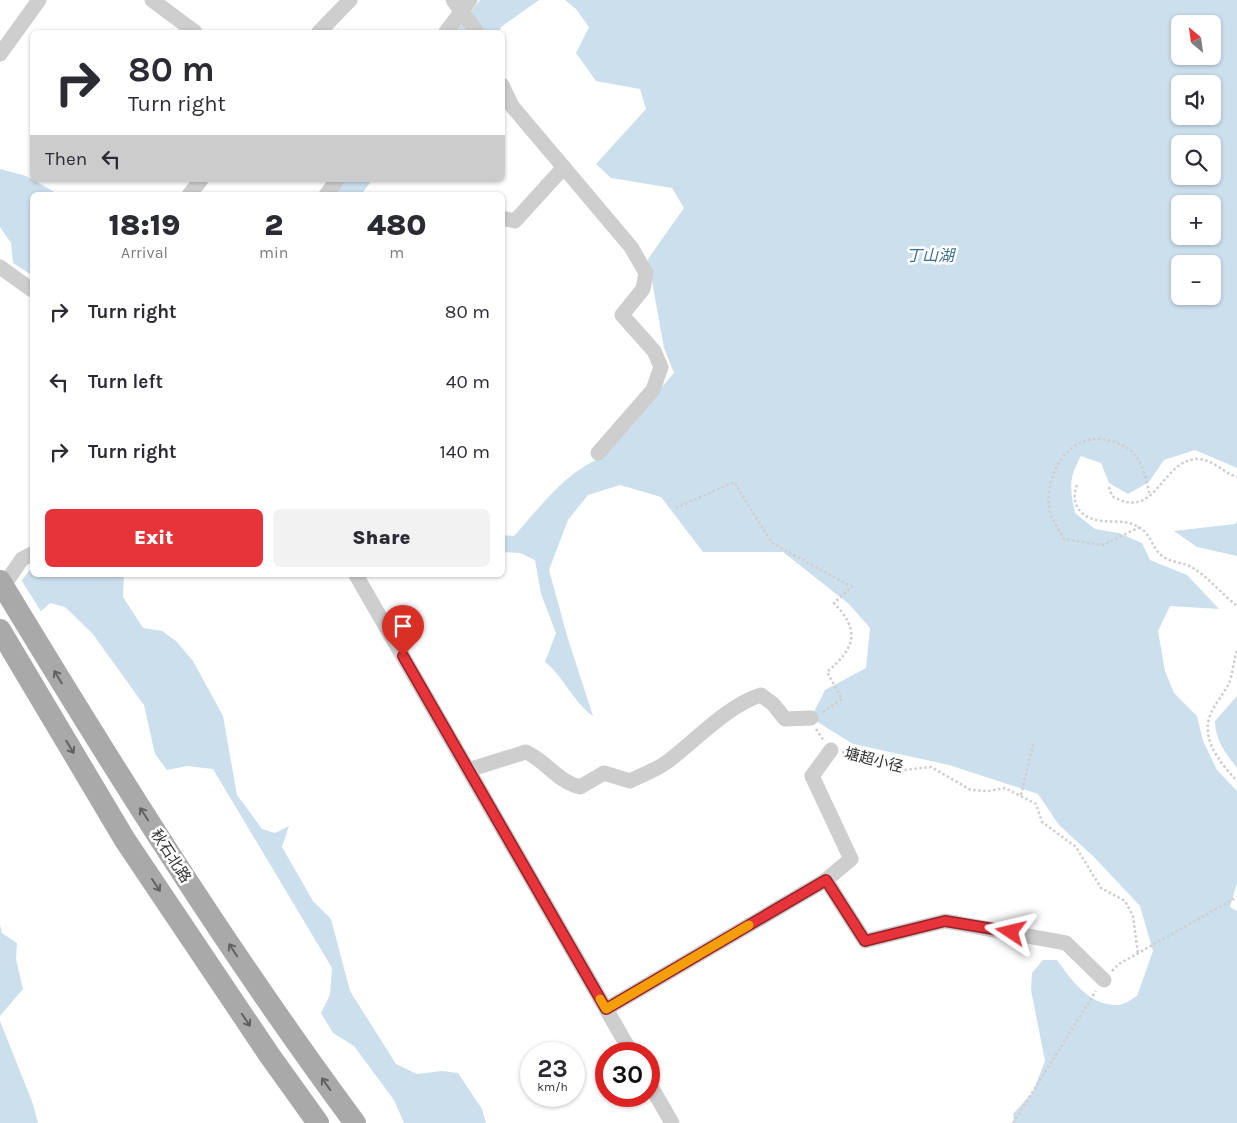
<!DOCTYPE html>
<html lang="en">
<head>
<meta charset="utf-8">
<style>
	:root { --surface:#fff; --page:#f2f2f3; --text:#2b2b33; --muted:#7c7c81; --accent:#e7343b }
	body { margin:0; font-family:Karla,"Noto Sans SC",sans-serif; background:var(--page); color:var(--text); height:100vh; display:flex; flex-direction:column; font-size:19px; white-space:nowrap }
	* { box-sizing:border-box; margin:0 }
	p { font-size:16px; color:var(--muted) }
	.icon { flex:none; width:28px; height:28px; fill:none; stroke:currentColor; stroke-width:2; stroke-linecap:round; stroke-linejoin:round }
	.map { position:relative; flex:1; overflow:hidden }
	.drawer { position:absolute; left:30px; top:192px; width:475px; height:385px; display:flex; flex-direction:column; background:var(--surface); border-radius:8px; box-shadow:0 1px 4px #0004 }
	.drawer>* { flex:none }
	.banner { position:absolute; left:30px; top:30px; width:475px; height:152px; border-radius:8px; box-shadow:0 1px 4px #0004; background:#fff; color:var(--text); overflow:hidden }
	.needle { width:32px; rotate:331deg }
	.fabs { position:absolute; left:1171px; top:15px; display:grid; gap:10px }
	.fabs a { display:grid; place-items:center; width:50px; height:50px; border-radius:8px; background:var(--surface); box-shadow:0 1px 4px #0004; font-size:25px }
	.speed { position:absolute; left:520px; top:1042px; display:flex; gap:10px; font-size:25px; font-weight:700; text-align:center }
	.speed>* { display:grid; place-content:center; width:65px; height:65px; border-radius:50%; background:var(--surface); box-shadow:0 1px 4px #0004; line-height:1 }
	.speed small { font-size:12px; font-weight:400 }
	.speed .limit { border:8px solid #d22; background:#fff; color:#111 }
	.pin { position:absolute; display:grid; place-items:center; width:42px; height:42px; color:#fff; margin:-51px -21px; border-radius:50% 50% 50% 0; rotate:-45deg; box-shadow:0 0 5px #0007 }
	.pin .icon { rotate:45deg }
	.me { position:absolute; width:55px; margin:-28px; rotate:280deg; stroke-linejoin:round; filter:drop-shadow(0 0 4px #0008) }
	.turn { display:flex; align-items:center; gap:18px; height:105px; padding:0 15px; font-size:22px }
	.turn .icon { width:65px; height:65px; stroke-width:2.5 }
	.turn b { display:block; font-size:35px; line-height:42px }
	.then { display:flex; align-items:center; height:48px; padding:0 15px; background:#0003; gap:10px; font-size:19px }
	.eta { display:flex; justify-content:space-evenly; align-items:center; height:85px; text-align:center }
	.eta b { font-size:30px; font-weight:800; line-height:35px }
	.cta { display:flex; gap:10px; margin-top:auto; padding:10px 15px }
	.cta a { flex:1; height:58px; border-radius:8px; background:var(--accent); color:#fff; font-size:20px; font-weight:800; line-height:58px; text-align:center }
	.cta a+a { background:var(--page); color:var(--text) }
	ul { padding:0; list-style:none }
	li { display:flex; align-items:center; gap:15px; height:70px; padding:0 15px }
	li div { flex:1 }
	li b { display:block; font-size:19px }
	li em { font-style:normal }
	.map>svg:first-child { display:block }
	.water { fill:#ccdfed; fill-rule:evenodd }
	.pier { fill:#fff }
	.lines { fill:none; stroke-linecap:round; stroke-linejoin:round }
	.path { stroke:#cecece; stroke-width:2.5; stroke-dasharray:2.5 2.5; stroke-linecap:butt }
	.minor { stroke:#cecece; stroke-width:15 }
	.primary { stroke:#a9a9a9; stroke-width:22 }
	.oneway { stroke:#616161 }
	.route-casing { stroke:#962226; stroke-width:12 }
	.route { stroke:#e7343b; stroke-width:9 }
	.slow { stroke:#f59e0b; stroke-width:9 }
	.labels { text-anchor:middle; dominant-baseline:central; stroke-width:5; stroke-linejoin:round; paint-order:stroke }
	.street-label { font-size:15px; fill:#313131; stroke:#fff }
	.water-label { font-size:16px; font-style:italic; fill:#3d7095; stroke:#fff }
</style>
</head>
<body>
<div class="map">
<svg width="1237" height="1123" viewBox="0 0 1237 1123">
	<rect width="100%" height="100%" fill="#fff"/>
	<path class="water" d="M 480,0 L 539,0 L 501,27 L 499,32 L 455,32 Z
		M 565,0 L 1237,0 L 1237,468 L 1195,450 L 1164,460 L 1149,482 L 1128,494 L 1109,483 L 1101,463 L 1081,456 C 1068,479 1070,488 1075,513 L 1095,529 L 1119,533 L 1142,543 L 1150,560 L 1187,575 L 1219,609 L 1170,606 L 1158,631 L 1165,671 L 1174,693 L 1197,716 L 1203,741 L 1217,770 L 1237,791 L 1237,883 L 1230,907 L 1237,911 L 1237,1123 L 1014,1123 L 1013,1114 L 1033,1092 L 1045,1061 L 1031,990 L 1032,973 L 1043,960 L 1057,960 C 1072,981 1089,1006 1119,1005 C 1125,1004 1132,999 1137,996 L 1153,951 L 1140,906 L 1094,857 L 1059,825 L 1038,794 L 949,765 L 853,744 L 811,718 L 825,690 L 866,668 L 870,628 L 849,604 L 783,552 L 703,552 L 661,497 L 620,485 L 588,495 L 568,520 L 549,570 L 568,639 L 593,716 C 573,702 564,677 545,662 L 556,633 L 541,594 L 535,560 L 520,553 L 503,552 L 502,535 L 514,536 C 539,508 565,473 600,458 L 674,373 L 664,348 L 648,259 L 684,208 L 672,188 L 611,178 L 596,164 L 646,109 L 640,89 L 596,81 L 576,53 L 589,27 L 576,9 ZM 1180,24 L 1212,24 L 1212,56 L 1180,56 ZM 1180,84 L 1212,84 L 1212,116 L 1180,116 ZM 1180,144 L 1212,144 L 1212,176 L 1180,176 ZM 1180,204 L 1212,204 L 1212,236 L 1180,236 ZM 1180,264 L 1212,264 L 1212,296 L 1180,296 Z
		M 0,169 L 26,176 L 60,195 L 32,195 L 32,271 L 30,274 L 13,263 L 11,243 L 0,227 Z
		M 340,180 L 372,180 L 361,195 L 331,195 Z
		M 1237,521 L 1237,556 L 1197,547 L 1174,531 L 1235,524 Z
		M 32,567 L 32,575 L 124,575 L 123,597 L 143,628 L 162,631 L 176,641 L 193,661 L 223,716 L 237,795 L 262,829 L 275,833 L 289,826 L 282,847 L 313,901 L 331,919 L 350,991 L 396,1064 L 417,1074 L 442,1071 L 458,1073 L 482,1109 L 486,1123 L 404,1123 L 394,1100 L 354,1046 L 333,1033 L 321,1013 L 330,995 L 332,968 L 213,769 L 187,766 L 167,770 L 155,754 L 144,705 L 92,633 L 65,607 L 50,603 L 16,634 L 0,609 Z
		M 1237,696 L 1237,768 C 1226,754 1215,740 1215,721 Z
		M 0,925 L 2,933 L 17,943 L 16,959 L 23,989 L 0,1016 Z
		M 0,1021 L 33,1104 L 38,1123 L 0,1123 Z"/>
	<path class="pier" d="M 20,578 L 42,613 L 18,636 L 0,670 L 0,605 Z"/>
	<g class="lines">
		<path class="path" d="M 1077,485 C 1073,494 1074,506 1082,513 C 1098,527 1120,517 1137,526 C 1152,534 1150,545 1161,555 C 1170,563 1184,562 1193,568 C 1208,577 1223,595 1237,606
			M 1109,487 L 1112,496 C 1157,523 1161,458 1199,459 C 1213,460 1224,473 1237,477
			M 676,508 L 734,482 L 772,543 L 852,587 L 834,603 C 861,631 855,648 827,672 L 842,699 L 823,712
			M 1140,527 L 1103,545 L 1064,539 C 1060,531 1052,521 1050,512 C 1042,475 1071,426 1114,442 C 1123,445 1130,448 1136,456 C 1144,467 1147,483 1150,496
			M 1237,651 C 1233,661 1233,676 1228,685 C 1222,697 1210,709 1208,723 C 1205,745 1223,766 1237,781
			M 816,729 L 824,741
			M 842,752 L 904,770 L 931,767 L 971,790 L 989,791 L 1005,788 L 1036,804 L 1042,822 L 1076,847 L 1101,888 L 1125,901 L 1133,916 L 1138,954
			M 1021,795 L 1034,741
			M 1112,971 L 1119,964 L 1237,897
			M 1013,1123 L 1096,991"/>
		<path class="minor" d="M 152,0 L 195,32
			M 453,0 L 477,32
			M 319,32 L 350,0
			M 446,32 L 470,0
			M 0,54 L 39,0
			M 502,85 L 512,106 L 631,247 L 646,273 L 643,289 L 622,315 L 654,351 L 661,367 L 653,390 L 598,453
			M 189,195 L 201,180
			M 326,195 L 337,180
			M 502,218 L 515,221 L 564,167
			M 0,267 L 32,290
			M 356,575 L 632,1054
			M 0,591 L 22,559 L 32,554
			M 468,770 L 526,752 C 546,761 558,782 580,787 L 604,773 L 630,781 C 642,775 656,770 667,762 C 695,741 728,705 761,695 L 773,704 L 785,719 L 811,718
			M 826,880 L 851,859 L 812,776 L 831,750
			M 606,1009 L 826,880 L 865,941 L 945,921 L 1066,943 L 1104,980
			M 649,1083 L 672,1123"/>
		<path class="primary" d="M 0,581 C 112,766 226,949 355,1123
			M 0,630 L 125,840 L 270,1056 L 318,1123"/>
	</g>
	<defs><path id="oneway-shaft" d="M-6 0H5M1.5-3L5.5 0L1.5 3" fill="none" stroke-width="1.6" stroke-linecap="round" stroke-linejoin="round" transform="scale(1.25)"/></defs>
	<g class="oneway">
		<use href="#oneway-shaft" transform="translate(58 677) rotate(-121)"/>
		<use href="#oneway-shaft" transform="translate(70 747) rotate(59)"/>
		<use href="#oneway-shaft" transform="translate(144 814) rotate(-123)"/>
		<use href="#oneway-shaft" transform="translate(156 885) rotate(56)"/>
		<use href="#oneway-shaft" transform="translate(233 950) rotate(-123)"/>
		<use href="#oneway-shaft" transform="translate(246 1020) rotate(56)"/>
		<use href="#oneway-shaft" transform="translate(326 1084) rotate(-126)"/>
	</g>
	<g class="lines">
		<g class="route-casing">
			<path id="route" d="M 403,656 L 606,1009 L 826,880 L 865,941 L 945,921 L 1011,932"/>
		</g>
		<use href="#route" class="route"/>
		<path class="slow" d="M 600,999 L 606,1009 L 749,925"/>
	</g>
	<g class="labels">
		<g class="street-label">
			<text transform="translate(874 760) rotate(14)">塘超小径</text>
			<text transform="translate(171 856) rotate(57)">秋石北路</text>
		</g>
		<g class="water-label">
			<text x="930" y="255">丁山湖</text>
		</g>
	</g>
</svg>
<div class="fabs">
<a><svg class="needle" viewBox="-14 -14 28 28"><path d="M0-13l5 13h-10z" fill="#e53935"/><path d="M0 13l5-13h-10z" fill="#7c7c81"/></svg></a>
<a><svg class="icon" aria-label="sound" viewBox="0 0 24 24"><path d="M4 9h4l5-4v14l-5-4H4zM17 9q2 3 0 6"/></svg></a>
<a><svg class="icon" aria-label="search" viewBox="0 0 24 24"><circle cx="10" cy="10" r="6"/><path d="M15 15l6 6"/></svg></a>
<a>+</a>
<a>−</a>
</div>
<div class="speed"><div>23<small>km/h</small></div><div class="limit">30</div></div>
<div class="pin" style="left:403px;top:656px;background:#d93025"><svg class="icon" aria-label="arrive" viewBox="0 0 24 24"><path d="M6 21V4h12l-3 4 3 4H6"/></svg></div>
<svg class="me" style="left:1011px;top:932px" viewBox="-20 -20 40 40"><path d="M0-17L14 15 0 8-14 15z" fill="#e7343b" stroke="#fff" stroke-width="4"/></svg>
<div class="banner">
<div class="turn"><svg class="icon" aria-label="right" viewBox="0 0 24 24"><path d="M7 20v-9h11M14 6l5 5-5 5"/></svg><div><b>80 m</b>Turn right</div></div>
<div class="then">Then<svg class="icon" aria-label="left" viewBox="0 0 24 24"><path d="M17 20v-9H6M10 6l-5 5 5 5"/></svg></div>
</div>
<section class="drawer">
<div class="eta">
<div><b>18:19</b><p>Arrival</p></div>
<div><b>2</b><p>min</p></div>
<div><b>480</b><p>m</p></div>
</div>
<ul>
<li><svg class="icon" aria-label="right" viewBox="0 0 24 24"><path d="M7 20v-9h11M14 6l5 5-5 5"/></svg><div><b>Turn right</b></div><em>80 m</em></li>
<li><svg class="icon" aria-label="left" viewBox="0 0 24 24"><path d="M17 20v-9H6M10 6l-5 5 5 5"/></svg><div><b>Turn left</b></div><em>40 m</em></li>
<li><svg class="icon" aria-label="right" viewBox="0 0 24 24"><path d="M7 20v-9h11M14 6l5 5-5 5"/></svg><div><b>Turn right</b></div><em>140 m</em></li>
</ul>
<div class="cta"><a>Exit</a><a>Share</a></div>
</section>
</div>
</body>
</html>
